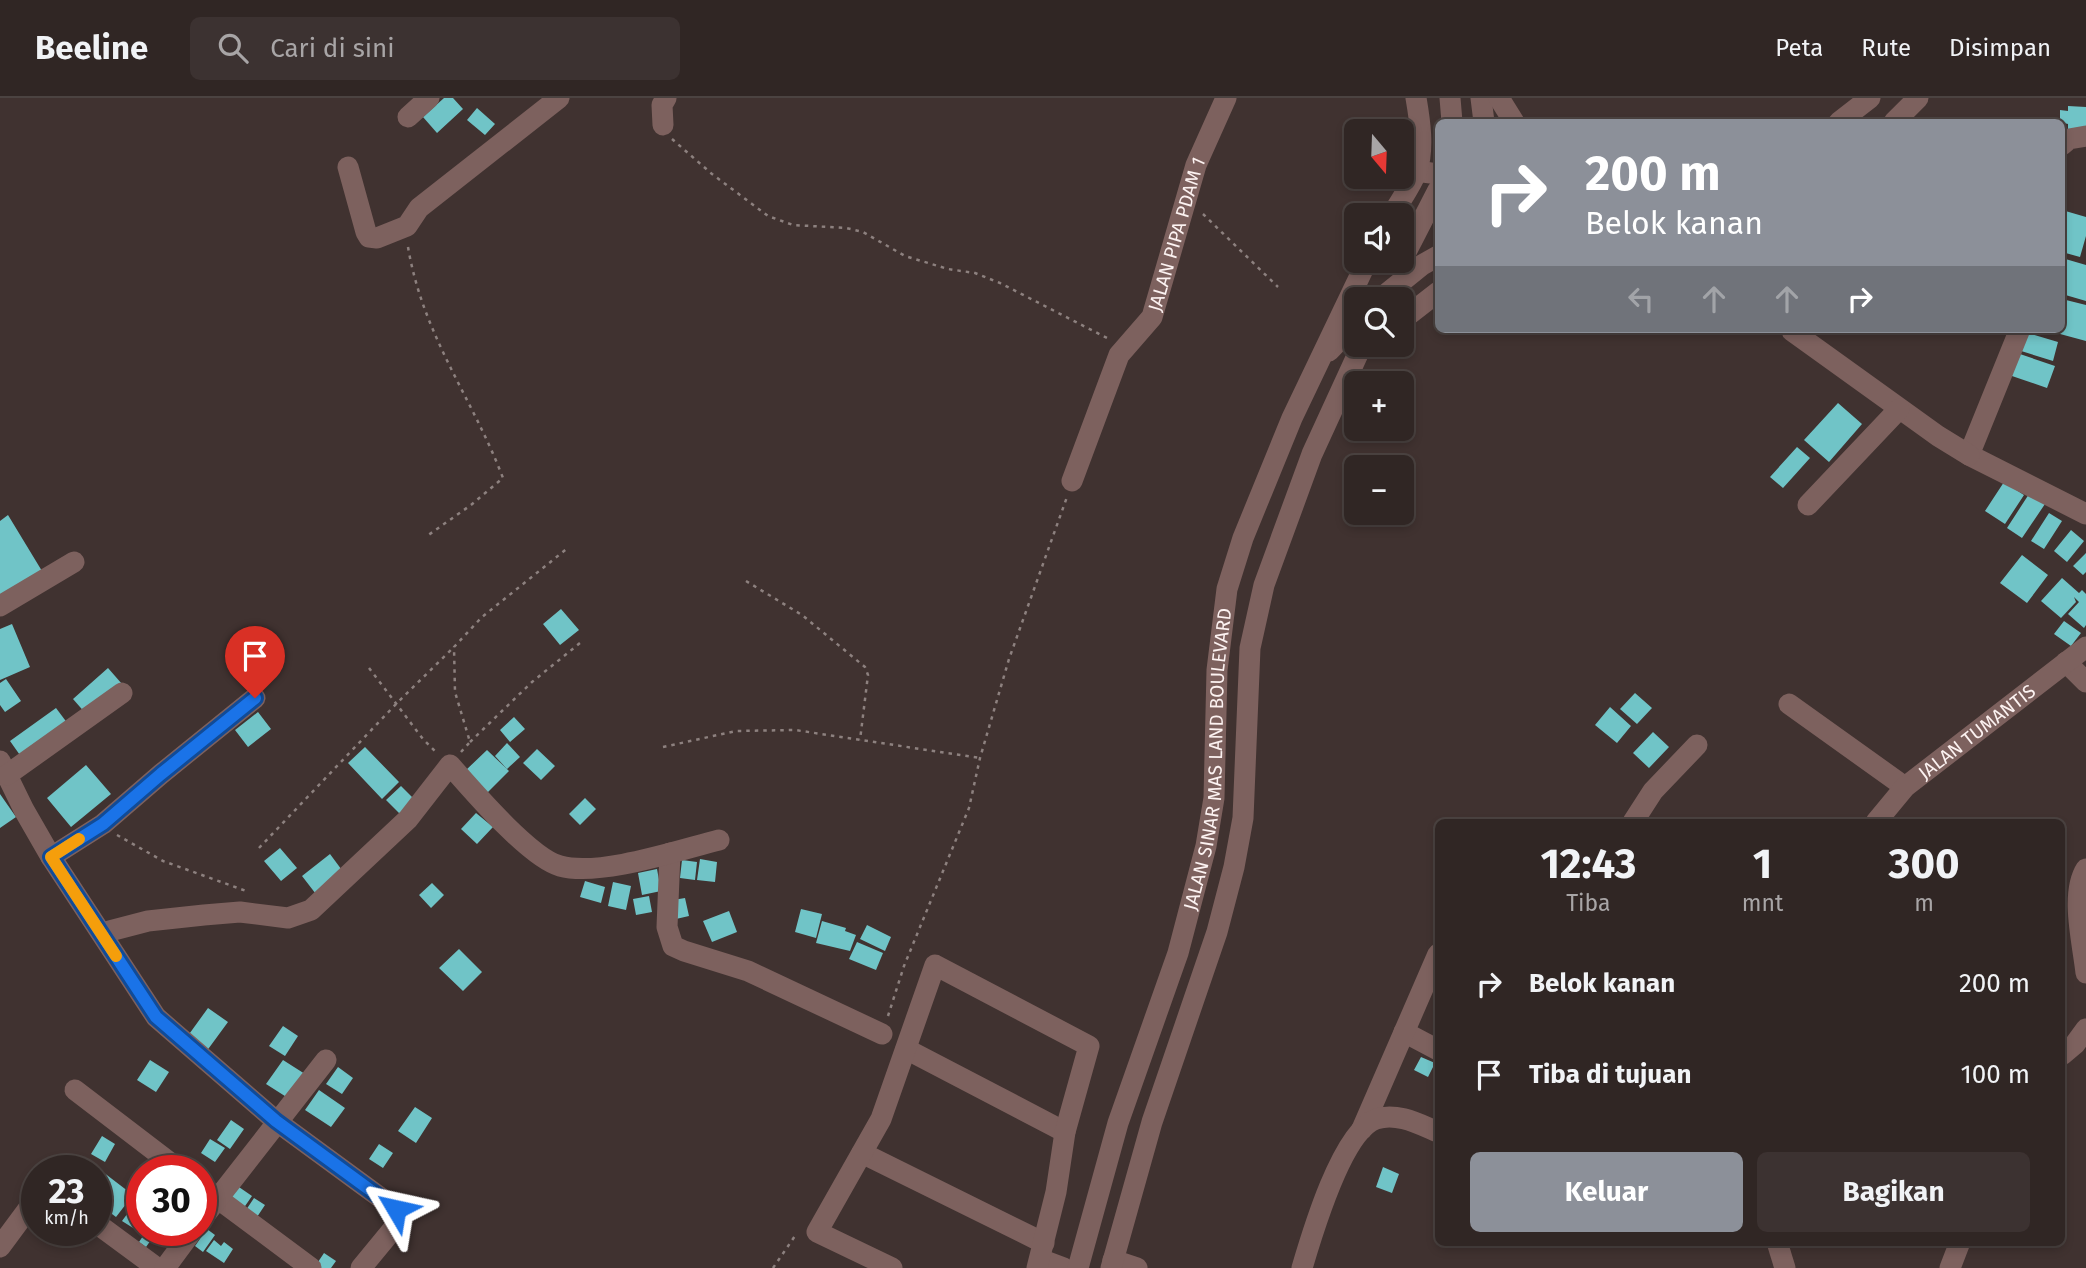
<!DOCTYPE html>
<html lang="id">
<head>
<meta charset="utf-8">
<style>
	:root { --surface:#302624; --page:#3c3231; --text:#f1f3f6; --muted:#a8a5a6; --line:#4b4341; --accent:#8c9099 }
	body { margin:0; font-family:"Fira Sans",sans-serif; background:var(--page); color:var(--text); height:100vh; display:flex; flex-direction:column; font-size:26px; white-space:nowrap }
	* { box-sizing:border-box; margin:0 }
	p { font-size:23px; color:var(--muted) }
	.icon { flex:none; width:38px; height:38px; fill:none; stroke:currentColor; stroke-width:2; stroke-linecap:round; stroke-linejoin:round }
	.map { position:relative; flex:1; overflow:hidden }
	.sheet { position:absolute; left:1435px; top:721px; width:630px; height:427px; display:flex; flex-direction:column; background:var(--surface); border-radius:10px; box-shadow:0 4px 10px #0003,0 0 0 2px var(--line) }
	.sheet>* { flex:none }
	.guide { position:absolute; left:1435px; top:21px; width:630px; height:214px; border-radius:10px; box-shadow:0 4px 10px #0003,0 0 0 2px var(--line); background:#8c9099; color:#fff; overflow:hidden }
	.needle { width:46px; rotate:161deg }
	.tools { position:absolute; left:1344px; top:21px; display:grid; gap:14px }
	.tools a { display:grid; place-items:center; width:70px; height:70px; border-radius:10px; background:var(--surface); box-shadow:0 4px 10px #0003,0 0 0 2px var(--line); font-size:35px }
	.speed { position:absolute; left:21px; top:1057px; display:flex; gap:14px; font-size:35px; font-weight:700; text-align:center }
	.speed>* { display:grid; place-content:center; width:91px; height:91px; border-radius:50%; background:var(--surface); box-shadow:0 4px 10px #0003,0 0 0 2px var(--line); line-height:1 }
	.speed small { font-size:18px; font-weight:400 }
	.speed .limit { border:10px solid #d22; background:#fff; color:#111 }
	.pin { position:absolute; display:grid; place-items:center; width:60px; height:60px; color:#fff; margin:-72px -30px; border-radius:50% 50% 50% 0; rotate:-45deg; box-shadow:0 0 7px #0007 }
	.pin .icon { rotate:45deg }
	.me { position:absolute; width:77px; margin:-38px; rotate:306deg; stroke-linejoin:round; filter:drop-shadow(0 0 5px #0008) }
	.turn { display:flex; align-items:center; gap:24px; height:147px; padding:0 35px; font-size:32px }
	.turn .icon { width:91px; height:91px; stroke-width:2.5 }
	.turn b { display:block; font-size:49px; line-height:60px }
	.lanes { display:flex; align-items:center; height:66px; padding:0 35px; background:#0003; justify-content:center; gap:35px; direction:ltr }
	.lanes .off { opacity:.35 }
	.eta { display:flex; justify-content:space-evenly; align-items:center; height:119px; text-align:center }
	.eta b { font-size:42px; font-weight:700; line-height:49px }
	.action { display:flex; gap:14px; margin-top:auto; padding:14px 35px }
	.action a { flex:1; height:80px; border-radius:10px; background:var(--accent); color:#fff; font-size:28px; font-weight:700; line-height:80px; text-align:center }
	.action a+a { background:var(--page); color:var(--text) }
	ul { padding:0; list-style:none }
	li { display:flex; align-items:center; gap:21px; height:91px; padding:0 35px }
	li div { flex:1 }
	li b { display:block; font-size:26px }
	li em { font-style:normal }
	header { display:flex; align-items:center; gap:42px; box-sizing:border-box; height:98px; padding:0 35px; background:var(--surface); border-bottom:2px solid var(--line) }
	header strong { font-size:33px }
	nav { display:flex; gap:38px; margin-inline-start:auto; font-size:24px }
	.search { width:490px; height:63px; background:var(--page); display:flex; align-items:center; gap:18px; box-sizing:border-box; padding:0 24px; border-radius:10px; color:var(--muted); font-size:26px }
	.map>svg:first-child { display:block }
	.building { fill:#70c4c7 }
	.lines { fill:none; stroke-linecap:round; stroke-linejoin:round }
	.path { stroke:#8d817f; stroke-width:2.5; stroke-dasharray:3.5 5; stroke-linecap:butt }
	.minor { stroke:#7d615e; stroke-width:21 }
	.route-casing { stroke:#114b97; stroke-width:18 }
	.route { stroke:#1a73e8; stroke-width:12 }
	.slow { stroke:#f59e0b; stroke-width:12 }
	.labels { text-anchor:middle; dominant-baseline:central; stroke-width:7; stroke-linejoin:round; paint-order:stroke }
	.street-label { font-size:19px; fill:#fcf2f1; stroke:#362826 }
</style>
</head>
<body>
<header>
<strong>Beeline</strong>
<div class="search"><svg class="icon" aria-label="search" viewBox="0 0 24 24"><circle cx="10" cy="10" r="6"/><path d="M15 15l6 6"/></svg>Cari di sini</div>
<nav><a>Peta</a><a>Rute</a><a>Disimpan</a></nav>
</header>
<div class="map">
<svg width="2086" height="1170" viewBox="0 0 2086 1170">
	<rect width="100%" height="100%" fill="#403230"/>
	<path class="building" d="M 444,0 L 453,0 L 463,11 L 437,35 L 423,19 Z
		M 2068,8 L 2086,9 L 2086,32 L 2068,31 L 2068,26 L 2060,24 L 2060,12 L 2068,13 Z
		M 477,10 L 495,26 L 485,37 L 467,22 Z
		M 2062,112 L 2086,119 L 2086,138 L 2080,159 L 2062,154 Z
		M 2062,160 L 2086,167 L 2086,203 L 2062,196 Z
		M 2062,201 L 2086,207 L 2086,243 L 2049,233 L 2049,231 L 2062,231 Z
		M 2024,234 L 2058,244 L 2053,263 L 2018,252 Z
		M 2017,255 L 2055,268 L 2047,290 L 2009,277 Z
		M 1838,305 L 1862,326 L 1829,364 L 1804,342 Z
		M 1797,349 L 1810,360 L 1783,390 L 1770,379 Z
		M 2004,384 L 2024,397 L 2005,426 L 1985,413 Z
		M 2029,396 L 2045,406 L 2022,440 L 2007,430 Z
		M 2049,415 L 2062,423 L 2044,451 L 2031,443 Z
		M 8,417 L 45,478 L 0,505 L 0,423 Z
		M 2071,432 L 2084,443 L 2067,464 L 2054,453 Z
		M 2086,455 L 2086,474 L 2083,477 L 2073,468 Z
		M 2022,457 L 2048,477 L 2027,505 L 2000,485 Z
		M 2062,480 L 2079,495 L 2082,492 L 2086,496 L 2086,527 L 2084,530 L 2068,516 L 2079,504 L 2074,499 L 2076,504 L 2061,520 L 2041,503 Z
		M 561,511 L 579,532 L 560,547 L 543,526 Z
		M 2064,523 L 2081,535 L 2071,548 L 2054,536 Z
		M 12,526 L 30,569 L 0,582 L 0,531 Z
		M 108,570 L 122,586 L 87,617 L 73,601 Z
		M 6,581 L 21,603 L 5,614 L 0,607 L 0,585 Z
		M 1635,595 L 1652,610 L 1637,626 L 1620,611 Z
		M 1610,609 L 1631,628 L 1617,645 L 1595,627 Z
		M 56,610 L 68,626 L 22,660 L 10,643 Z
		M 258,614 L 271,631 L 248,649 L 235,632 Z
		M 514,619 L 525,631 L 510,644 L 500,632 Z
		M 1653,634 L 1669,649 L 1649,670 L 1633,655 Z
		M 507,645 L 520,659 L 507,671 L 495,658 Z
		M 365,649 L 399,684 L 382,701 L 348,665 Z
		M 537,651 L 555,668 L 541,682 L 523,665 Z
		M 487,652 L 509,673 L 487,695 L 465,673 Z
		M 86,667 L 111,696 L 71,729 L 47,700 Z
		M 401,688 L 419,706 L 404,720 L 386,702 Z
		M 0,696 L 16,719 L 0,730 Z
		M 585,700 L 596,711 L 580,727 L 569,716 Z
		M 476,715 L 493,729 L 477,746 L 461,731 Z
		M 280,750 L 297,770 L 281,783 L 264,763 Z
		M 330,756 L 347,779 L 319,800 L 302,778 Z
		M 700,761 L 717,764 L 715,784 L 697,782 Z
		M 682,762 L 697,764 L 695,782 L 680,780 Z
		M 657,771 L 661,793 L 642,797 L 638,775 Z
		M 585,783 L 605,789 L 601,805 L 580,799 Z
		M 613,784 L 631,788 L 626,812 L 608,808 Z
		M 432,785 L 444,797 L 431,810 L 419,797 Z
		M 649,798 L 652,814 L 636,817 L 633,801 Z
		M 685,800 L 689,818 L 676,821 L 673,802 Z
		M 801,811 L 822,816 L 816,840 L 795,834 Z
		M 729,813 L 737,834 L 712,844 L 703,823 Z
		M 822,823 L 846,830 L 845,833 L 856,837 L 850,853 L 816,845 Z
		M 867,827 L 891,839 L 885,853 L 860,841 Z
		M 857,844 L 883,855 L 876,872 L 849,861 Z
		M 459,851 L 482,874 L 463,893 L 439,870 Z
		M 208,910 L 228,924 L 206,954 L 187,939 Z
		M 283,928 L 298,938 L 285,958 L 269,948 Z
		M 1421,959 L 1435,965 L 1428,979 L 1414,972 Z
		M 150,962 L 169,974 L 156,994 L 137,982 Z
		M 283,962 L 305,976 L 288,1000 L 266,986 Z
		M 338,969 L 353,980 L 342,996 L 326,986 Z
		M 319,992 L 345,1010 L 331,1029 L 305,1012 Z
		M 415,1009 L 432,1020 L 416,1045 L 398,1033 Z
		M 231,1022 L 244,1031 L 230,1051 L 217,1042 Z
		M 102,1038 L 115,1046 L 105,1064 L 91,1056 Z
		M 210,1041 L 225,1050 L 215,1064 L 201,1055 Z
		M 379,1046 L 393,1055 L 383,1070 L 369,1061 Z
		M 1383,1069 L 1399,1076 L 1392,1095 L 1376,1089 Z
		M 99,1071 L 133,1097 L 116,1119 L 96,1104 L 96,1075 Z
		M 236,1087 L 252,1098 L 243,1111 L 227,1100 Z
		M 254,1100 L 265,1107 L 257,1119 L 246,1112 Z
		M 133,1108 L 142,1114 L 143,1132 L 141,1135 L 122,1123 Z
		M 207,1131 L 215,1137 L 203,1154 L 195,1148 Z
		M 147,1132 L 158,1132 L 146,1149 L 139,1144 Z
		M 214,1142 L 221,1148 L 224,1144 L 233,1151 L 224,1165 L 206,1153 Z
		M 324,1155 L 336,1163 L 331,1170 L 320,1170 L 316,1167 Z"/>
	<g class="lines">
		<path class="path" d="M 672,41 L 712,76 L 768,118 L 793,127 L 846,130 L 863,134 L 905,158 L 948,171 L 975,175 L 1000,185 L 1109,241
			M 1203,116 L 1278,189
			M 408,149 C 423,238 472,299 503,380 L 471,407 L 427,438
			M 746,483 L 802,517 L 865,569 L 868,577 L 860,642
			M 369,570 L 423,641 L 437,655
			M 470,644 L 532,584 L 580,545
			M 663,649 L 736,633 L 795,632 L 980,660
			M 461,654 L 470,644 L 455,594 L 454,549 L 482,519 L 569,449
			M 117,737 L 163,763 L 249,794
			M 259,750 L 397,605 L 454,549
			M 888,918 L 904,868 L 969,710 L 980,660 L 1009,561 L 1067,399
			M 773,1170 L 797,1135"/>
		<g class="minor">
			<path d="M 1450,0 L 1452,24"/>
			<path d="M 1481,0 L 1484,24"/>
			<path d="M 1499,0 L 1514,24"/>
			<path d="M 408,19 L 429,0"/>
			<path d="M 1839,24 L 1870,0"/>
			<path d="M 1894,24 L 1918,0"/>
			<path d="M 663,27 L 662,7 L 666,0"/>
			<path d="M 2062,47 L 2069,41 L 2086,38"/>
			<path d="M 348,69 L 366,134 L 369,139 L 377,140 L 407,128 L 419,110 L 559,0"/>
			<path d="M 1416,73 L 1438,76"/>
			<path d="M 1392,117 C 1400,103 1411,88 1417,73 C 1424,50 1420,23 1416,0"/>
			<path d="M 1402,162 L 1438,92"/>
			<path d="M 1380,201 L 1422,167 L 1438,158"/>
			<path d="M 1402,222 L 1438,194"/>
			<path d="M 2020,231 L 1969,357 L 2086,416"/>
			<path d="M 1792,233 L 1938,338 L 1969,357"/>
			<path d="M 1329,253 L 1356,225"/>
			<path id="s1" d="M 1072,383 L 1119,257 L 1152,219 L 1196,67 L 1226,0"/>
			<path d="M 1808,407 L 1899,311"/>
			<path d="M 0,508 L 74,464"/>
			<path d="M 2066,564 L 2086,584"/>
			<path d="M 1789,606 L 1905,689"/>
			<path d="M 0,663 L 24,712 L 51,759 L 156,919 L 276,1023 L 396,1111 L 398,1115 L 398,1125 L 361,1170"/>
			<path d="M 7,677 L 122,595"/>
			<path d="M 1633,724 L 1653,693 L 1697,647"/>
			<path id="s2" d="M 1876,724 L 1905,689 L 2086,549"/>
			<path d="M 670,755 L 667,829 L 673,848 L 684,853 L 748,873 L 882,936"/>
			<path d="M 51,759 L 103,726 L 161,676 L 255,600"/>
			<path d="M 2086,771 C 2070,796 2083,846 2086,875"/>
			<path d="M 102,835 L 148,823 L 204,817 L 240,814 L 288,820 L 311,812 L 408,721 L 450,667 C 472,692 530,760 560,768 C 600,779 679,752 719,742"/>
			<path d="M 1404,934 L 1438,952"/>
			<path d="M 906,951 L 1065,1034"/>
			<path d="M 2062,957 L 2075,946 L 2086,931"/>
			<path d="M 75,992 L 181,1073"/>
			<path d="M 1362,1031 L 1438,856"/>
			<path d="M 862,1055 L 1044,1145"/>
			<path d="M 201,1088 L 311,1170"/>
			<path d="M 201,1122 L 326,962"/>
			<path d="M 96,1125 L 157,1170"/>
			<path d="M 1777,1144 L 1785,1170"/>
			<path d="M 0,1149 L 37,1099"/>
			<path d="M 1040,1161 L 1064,1170"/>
			<path d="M 1113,1162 L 1137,1170"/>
			<path d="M 165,1170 L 193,1132"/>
			<path d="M 892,1170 L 817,1134 L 881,1021 L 935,867 L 1089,948 L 1065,1034 L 1056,1094 L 1037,1170"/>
			<path id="s3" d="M 1078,1170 L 1118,1025 L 1178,855 L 1206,748 L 1214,700 L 1217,572 L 1227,491 L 1243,440 L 1292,320 L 1367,163"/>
			<path d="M 1111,1170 L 1152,1024 L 1217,834 L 1234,769 L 1243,720 L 1250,550 L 1264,487 L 1312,356 L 1362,247"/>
			<path d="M 1302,1170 C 1312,1136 1342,1034 1376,1021 C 1397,1014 1419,1026 1438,1034"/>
			<path d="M 1950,1170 L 1960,1144"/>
		</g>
	</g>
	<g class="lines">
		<g class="route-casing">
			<path id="route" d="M 255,600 L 161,676 L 103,726 L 51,759 L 156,919 L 276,1023 L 396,1111"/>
		</g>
		<use href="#route" class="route"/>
		<path class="slow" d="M 79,741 L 51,759 L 116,858"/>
	</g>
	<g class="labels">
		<g class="street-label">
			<text stroke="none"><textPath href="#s1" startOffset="271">JALAN PIPA PDAM 1</textPath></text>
			<text stroke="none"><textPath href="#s2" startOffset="136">JALAN TUMANTIS</textPath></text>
			<text stroke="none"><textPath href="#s3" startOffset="528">JALAN SINAR MAS LAND BOULEVARD</textPath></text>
		</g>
	</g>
</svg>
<div class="tools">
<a><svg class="needle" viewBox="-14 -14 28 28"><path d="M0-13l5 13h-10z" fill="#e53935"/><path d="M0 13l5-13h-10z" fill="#a8a5a6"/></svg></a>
<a><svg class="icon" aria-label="sound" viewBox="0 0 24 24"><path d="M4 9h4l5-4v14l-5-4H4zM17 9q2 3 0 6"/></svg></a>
<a><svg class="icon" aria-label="search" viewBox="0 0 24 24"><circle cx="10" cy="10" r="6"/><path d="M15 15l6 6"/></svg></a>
<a>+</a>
<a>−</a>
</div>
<div class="speed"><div>23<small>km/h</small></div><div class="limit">30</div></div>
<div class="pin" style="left:255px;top:600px;background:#d93025"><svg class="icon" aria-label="arrive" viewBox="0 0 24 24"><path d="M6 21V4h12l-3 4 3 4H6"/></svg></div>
<svg class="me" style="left:396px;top:1111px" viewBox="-20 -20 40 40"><path d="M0-17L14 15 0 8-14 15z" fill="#1a73e8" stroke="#fff" stroke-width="4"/></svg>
<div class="guide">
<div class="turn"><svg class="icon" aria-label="right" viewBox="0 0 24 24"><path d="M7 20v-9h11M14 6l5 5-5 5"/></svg><div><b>200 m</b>Belok kanan</div></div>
<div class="lanes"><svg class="icon off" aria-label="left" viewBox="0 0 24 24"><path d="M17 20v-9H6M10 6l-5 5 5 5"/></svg><svg class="icon off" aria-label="ahead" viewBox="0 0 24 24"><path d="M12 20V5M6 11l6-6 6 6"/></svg><svg class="icon off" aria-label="ahead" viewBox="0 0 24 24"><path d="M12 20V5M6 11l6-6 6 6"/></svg><svg class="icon" aria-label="right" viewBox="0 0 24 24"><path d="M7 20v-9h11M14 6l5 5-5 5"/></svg></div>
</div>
<section class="sheet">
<div class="eta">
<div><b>12:43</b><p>Tiba</p></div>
<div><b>1</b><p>mnt</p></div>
<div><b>300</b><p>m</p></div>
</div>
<ul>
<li><svg class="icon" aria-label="right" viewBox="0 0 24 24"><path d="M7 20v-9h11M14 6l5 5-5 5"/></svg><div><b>Belok kanan</b></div><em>200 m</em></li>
<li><svg class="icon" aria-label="arrive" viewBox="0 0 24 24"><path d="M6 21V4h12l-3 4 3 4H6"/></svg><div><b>Tiba di tujuan</b></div><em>100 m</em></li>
</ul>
<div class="action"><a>Keluar</a><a>Bagikan</a></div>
</section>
</div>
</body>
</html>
